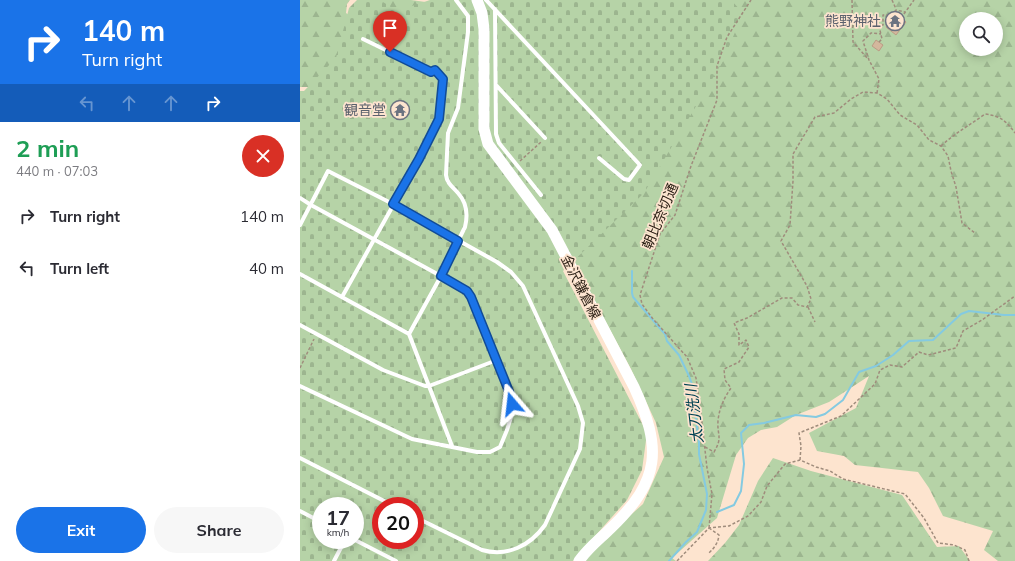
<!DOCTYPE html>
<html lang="en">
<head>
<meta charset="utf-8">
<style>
	:root { --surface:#fff; --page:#f7f7f7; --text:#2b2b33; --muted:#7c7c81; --accent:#1a73e8 }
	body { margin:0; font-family:Mulish,"Noto Sans JP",sans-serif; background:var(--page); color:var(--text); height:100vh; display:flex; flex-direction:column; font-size:15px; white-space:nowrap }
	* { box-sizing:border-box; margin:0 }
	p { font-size:13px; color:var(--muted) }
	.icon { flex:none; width:22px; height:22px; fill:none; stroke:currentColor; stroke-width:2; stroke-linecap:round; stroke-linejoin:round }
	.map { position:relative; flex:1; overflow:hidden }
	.drawer { display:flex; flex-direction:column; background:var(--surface); width:300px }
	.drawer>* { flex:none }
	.banner { background:#1a73e8; color:#fff; overflow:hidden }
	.controls { position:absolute; left:659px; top:12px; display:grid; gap:8px }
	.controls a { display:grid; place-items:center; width:44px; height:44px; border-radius:50%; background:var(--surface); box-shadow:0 2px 10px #0003; font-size:20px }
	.speed { position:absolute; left:12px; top:497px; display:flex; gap:8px; font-size:20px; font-weight:700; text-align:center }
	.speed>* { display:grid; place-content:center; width:52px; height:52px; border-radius:50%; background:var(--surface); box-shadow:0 2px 10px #0003; line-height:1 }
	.speed small { font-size:10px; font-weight:400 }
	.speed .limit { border:6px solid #d22; background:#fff; color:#111 }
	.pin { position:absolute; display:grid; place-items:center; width:34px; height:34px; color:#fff; margin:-41px -17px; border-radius:50% 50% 50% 0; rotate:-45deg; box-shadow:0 0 4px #0007 }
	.pin .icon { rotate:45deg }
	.me { position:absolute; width:44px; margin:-22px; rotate:343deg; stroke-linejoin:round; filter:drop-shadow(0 0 3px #0008) }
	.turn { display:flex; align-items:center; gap:14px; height:84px; padding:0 16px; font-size:18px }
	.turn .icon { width:52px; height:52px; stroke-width:2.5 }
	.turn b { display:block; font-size:28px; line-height:34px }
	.lanes { display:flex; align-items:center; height:38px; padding:0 16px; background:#0003; justify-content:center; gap:20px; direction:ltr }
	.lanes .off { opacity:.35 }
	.round { display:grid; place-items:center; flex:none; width:42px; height:42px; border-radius:21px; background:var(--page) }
	.overview { display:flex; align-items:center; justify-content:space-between; height:68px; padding:0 16px }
	h1 { font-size:24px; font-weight:700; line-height:30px; color:#1e9e55 }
	.primary-button { display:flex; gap:8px; margin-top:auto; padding:8px 16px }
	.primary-button a { flex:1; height:46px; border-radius:24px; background:var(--accent); color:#fff; font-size:16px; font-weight:700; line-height:46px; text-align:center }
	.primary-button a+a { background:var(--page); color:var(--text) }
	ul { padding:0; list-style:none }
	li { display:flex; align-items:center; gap:12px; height:52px; padding:0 16px }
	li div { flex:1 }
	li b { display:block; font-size:15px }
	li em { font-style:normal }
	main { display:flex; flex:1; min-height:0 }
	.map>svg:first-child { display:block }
	.forest { fill:url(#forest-firs); fill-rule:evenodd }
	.cemetery { fill:url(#cemetery-stones); fill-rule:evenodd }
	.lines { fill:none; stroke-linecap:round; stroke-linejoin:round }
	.stream { stroke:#84cae1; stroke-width:2 }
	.building { fill:#d4b79d; stroke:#ba9d84 }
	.path { stroke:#9f8c7c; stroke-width:1.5; stroke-dasharray:3 2; stroke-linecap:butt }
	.service { stroke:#fff; stroke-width:4 }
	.secondary { stroke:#fff; stroke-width:11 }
	.route-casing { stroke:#114b97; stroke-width:10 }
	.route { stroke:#1a73e8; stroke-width:7 }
	.labels { text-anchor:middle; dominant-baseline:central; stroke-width:3.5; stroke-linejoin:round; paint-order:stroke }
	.worship-label { font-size:14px; fill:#5b616d; stroke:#fde4cf; text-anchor:end }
	.street-label { font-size:14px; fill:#281d13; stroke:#fde4cf }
	.water-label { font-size:15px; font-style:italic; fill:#004252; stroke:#fde4cf }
</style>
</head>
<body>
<main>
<section class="drawer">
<div class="banner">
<div class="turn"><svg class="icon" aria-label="right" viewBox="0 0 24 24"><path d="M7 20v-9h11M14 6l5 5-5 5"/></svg><div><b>140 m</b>Turn right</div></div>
<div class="lanes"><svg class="icon off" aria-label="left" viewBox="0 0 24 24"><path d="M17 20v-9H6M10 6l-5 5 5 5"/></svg><svg class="icon off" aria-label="ahead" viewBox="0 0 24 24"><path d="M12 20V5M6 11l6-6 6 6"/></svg><svg class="icon off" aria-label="ahead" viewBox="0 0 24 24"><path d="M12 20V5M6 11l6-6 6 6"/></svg><svg class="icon" aria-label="right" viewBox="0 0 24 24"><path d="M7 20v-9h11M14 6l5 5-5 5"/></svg></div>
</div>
<div class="overview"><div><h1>2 min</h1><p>440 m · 07:03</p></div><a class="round" style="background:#d93025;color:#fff"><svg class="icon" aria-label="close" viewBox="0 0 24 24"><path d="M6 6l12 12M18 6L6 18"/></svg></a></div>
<ul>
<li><svg class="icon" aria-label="right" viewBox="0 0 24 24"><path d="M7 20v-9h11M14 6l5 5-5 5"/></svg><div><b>Turn right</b></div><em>140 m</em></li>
<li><svg class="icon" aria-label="left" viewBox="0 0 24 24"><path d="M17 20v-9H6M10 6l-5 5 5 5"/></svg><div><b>Turn left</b></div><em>40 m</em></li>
</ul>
<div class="primary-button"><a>Exit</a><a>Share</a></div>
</section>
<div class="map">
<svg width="715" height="561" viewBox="0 0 715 561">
	<defs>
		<pattern id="forest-firs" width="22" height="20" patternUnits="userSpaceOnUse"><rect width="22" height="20" fill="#b6d3a7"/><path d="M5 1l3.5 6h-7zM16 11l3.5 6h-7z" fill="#9cb58f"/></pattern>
		<pattern id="cemetery-stones" width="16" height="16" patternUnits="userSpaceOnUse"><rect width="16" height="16" fill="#b6d3a7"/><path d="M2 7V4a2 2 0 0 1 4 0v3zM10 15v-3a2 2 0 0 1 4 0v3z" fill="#9cb58f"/></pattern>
	</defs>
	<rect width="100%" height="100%" fill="#fde4cf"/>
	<path class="forest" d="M 0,0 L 50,0 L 47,4 L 46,13 L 56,20 L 41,57 L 12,87 L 0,87 Z
		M 64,0 L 111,0 L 140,4 L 101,17 Z
		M 426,0 L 715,0 L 715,561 L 698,561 L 684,550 L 693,531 L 643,516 L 629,488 L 618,472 L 555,465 L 544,456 L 517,451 L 509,433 L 556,408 L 569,376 L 529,402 L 496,415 L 477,427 L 461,430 L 448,438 L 436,455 L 417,518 L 372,558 L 376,561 L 285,561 L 288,553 L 343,504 L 364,457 L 356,423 L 331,369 L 268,251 ZM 666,19 L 696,19 L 696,49 L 666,49 Z
		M 473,458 L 511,471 L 602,495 L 637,547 L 659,546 L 670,561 L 408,561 L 425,543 L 439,525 L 458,481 Z"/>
	<path class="cemetery" d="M 57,0 L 80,0 L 97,11 L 130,0 L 431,0 L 443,13 L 423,61 L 344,193 L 263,271 L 347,433 L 342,470 L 327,500 L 273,561 L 0,561 L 0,91 L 4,91 L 36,58 L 49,8 ZM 21,506 L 55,506 L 55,540 L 21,540 ZM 81,506 L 115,506 L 115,540 L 81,540 Z"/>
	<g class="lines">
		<path class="stream" d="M 332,271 L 332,293 L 333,297 L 357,325 L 365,334 L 367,341 L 379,355 L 389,376 L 394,390 L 396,400 L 395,411 L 399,442 L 399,454 L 407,494 L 406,510 L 397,532 L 386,542 L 369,561
			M 417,512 L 434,505 L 441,491 L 444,464 L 441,433 L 449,425 L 464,423 L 496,415 L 516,417 L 525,414 L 543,400 L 559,372 L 576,366 L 593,355 L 609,341 L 633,340 L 661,314 L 669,311 L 704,315 L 715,315"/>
	</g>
	<path class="building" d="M 596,14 L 606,22 L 596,35 L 586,27 Z
		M 576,40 L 583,45 L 579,51 L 572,46 Z"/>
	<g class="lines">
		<path class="path" d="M 552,0 L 553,42 L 568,59
			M 592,0 L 596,9
			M 601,18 L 614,0
			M 579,42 L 582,39 L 579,26 L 583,25 L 583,15 L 592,15 L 596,10 L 605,12
			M 577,93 L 579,79 L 569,60 L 563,41 L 571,33 L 581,34
			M 641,146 C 655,133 670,125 685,114 C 701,116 706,121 715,133
			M 220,161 L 241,142
			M 508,307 L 515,322
			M 0,368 L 14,339
			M 405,447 L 414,452 C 423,437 417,436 418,421 C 419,409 424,398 431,388 L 425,380 L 424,369 L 439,362 L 449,347 L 446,340 L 439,345 L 439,334 L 434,323 L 447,318 L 482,298 L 492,298 L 498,305 L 507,307 L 511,299 L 507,286 L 481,241 L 490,225 L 493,181 L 493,154 L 515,117 L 534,113 L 551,99 L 563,92 L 577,93 L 587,99 L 600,115 L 617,125 L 629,140 L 641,146 L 648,156 L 651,171 L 656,187 L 662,223 L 675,233
			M 500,460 L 501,446 L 499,433 L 541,416 L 575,384 L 580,370 L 590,365 L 602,367 L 619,352 L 628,355 L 656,348 L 663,331 L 682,320 L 715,296
			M 409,528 L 412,494 L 407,468 L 400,405 L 396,378 L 387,357 L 353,319 L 342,304 L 340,295 L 360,234 L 375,215 L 391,166 L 417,100 L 417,66 L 427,37 L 451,0
			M 409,528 L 419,535 C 418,543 415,547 409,553
			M 377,561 L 409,528 L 429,526 L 448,516 L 461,502 L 467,486 L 485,464 L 500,460 L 516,467 L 530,471 L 543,479 L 605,494 L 624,518 L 638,543 L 654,545 L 665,550 L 669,561"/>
		<path class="service" d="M 186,0 L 340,165 L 329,180 L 324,179 L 299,158
			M 195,9 L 196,134 L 199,143 L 241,195
			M 196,85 L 245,138
			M 0,198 L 11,205 L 141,276 L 160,287 L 171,297 L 210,394 L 212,404 L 212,414 L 207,430 L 200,447 L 190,452 L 177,452 L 112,439 L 0,386
			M 0,225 L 28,171 L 93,204 L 197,262 L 211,272 L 223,286 L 278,406 L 283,423 L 280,449 L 245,525 C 230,546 207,557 182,550 L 115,517
			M 0,274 L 109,334
			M 42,297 L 119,159 L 139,119 L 143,79 L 135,70 L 131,72 L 63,39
			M 0,325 L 83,370 L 125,386 L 129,386 L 197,360
			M 152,446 L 109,334 L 141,276 L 165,227 C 168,215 167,203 158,193 C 153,187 147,184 146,175 L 148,133 L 158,108 L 168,32 L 168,16 L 156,0
			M 0,458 L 94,506
			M 0,511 L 21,522
			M 55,540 L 96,561
			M 34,561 L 45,540"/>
		<path class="secondary" d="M 177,0 L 182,13 L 184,29 L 184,129 L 188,144 L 252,230 L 334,387 C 362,448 361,480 311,528 C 300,539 288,548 279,561"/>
	</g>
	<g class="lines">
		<g class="route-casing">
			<path id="route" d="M 90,52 L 131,72 L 135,70 L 143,79 L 139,119 L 119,159 L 93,204 L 158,241 L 141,276 L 167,291 L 171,297 L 210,394 L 212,404"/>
		</g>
		<use href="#route" class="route"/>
	</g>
	<defs>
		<g id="temple-ring" transform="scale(1)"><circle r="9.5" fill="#fde4cf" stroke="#6b7280" stroke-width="1.5"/><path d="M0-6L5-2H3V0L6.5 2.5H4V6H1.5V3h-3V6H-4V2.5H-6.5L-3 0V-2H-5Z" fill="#6b7280"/></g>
	</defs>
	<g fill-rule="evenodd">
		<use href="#temple-ring" x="595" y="21"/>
		<use href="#temple-ring" x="100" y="110"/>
	</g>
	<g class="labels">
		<g class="worship-label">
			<text x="581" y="21">熊野神社</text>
			<text x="86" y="110">観音堂</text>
		</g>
		<g class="street-label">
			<text transform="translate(360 216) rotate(-67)">朝比奈切通</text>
			<text transform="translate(281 287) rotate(63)">金沢鎌倉線</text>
		</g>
		<g class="water-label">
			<text transform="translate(394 414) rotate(-97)">太刀洗川</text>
		</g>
	</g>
</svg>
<div class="controls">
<a><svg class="icon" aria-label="search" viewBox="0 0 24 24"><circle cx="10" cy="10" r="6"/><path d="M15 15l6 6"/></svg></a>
</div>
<div class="speed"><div>17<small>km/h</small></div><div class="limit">20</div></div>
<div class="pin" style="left:90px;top:52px;background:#d93025"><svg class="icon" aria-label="arrive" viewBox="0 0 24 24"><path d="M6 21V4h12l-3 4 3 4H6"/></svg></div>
<svg class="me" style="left:212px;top:404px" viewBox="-20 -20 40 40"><path d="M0-17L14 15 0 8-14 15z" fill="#1a73e8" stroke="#fff" stroke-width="4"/></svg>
</div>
</main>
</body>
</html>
